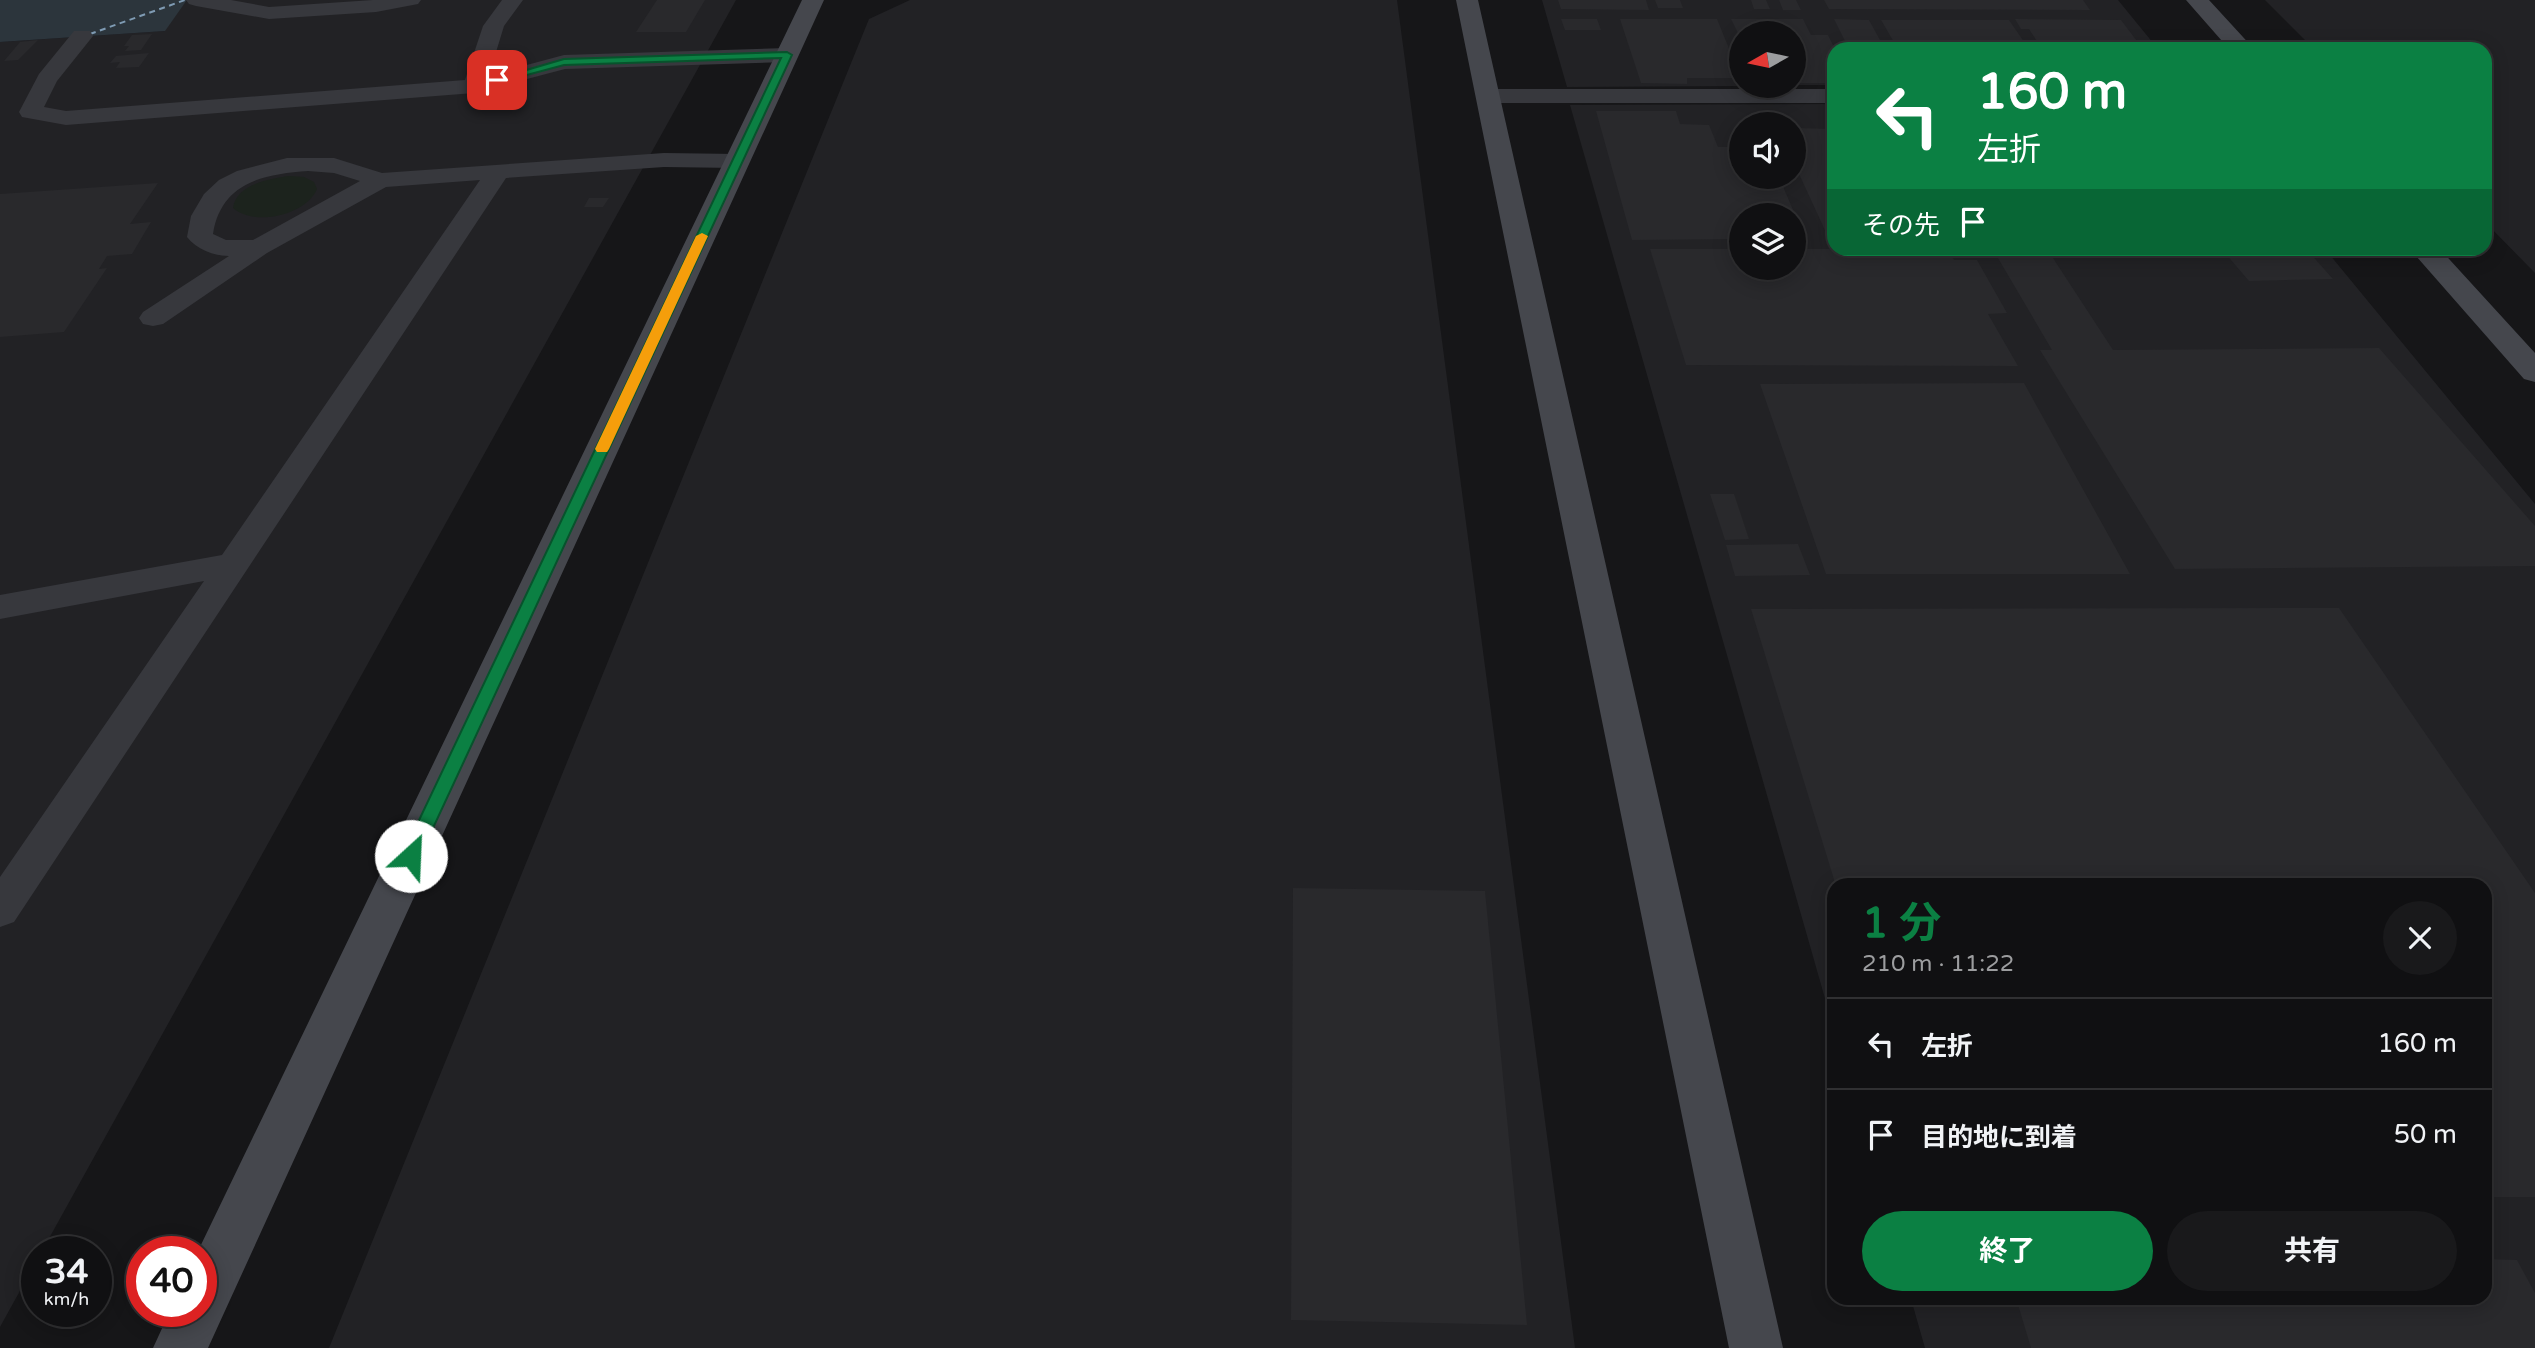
<!DOCTYPE html>
<html lang="ja">
<head>
<meta charset="utf-8">
<style>
	:root { --surface:#101012; --page:#19191b; --text:#f1f3f6; --muted:#9c9d9f; --line:#303032; --accent:#0b8043 }
	body { margin:0; font-family:"Varela Round","Noto Sans JP",sans-serif; background:var(--page); color:var(--text); height:100vh; display:flex; flex-direction:column; font-size:26px; white-space:nowrap }
	* { box-sizing:border-box; margin:0 }
	p { font-size:23px; color:var(--muted) }
	.icon { flex:none; width:38px; height:38px; fill:none; stroke:currentColor; stroke-width:2; stroke-linecap:round; stroke-linejoin:round }
	.map { position:relative; flex:1; overflow:hidden }
	.details { position:absolute; left:1827px; top:878px; width:665px; height:427px; display:flex; flex-direction:column; background:var(--surface); border-radius:21px; box-shadow:0 4px 18px #0003,0 0 0 2px var(--line) }
	.details>* { flex:none }
	.guide { position:absolute; left:1827px; top:42px; width:665px; height:214px; border-radius:21px; box-shadow:0 4px 18px #0003,0 0 0 2px var(--line); background:#0b8043; color:#fff; overflow:hidden }
	.needle { width:46px; rotate:261deg }
	.buttons { position:absolute; left:1729px; top:21px; display:grid; gap:14px }
	.buttons a { display:grid; place-items:center; width:77px; height:77px; border-radius:50%; background:var(--surface); box-shadow:0 4px 18px #0003,0 0 0 2px var(--line); font-size:35px }
	.speed { position:absolute; left:21px; top:1236px; display:flex; gap:14px; font-size:35px; font-weight:700; text-align:center }
	.speed>* { display:grid; place-content:center; width:91px; height:91px; border-radius:50%; background:var(--surface); box-shadow:0 4px 18px #0003,0 0 0 2px var(--line); line-height:1 }
	.speed small { font-size:18px; font-weight:400 }
	.speed .limit { border:10px solid #d22; background:#fff; color:#111 }
	.pin { position:absolute; display:grid; place-items:center; width:60px; height:60px; color:#fff; margin:-30px; border-radius:14px; box-shadow:0 4px 10px #0006 }
	.me { position:absolute; width:77px; margin:-38px; rotate:25deg; stroke-linejoin:round; filter:drop-shadow(0 0 5px #0008) }
	.turn { display:flex; align-items:center; gap:24px; height:147px; padding:0 35px; font-size:32px }
	.turn .icon { width:91px; height:91px; stroke-width:2.5 }
	.turn b { display:block; font-size:49px; line-height:60px }
	.then { display:flex; align-items:center; height:66px; padding:0 35px; background:#0003; gap:14px; font-size:26px }
	.round { display:grid; place-items:center; flex:none; width:74px; height:74px; border-radius:37px; background:var(--page) }
	.summary { display:flex; align-items:center; justify-content:space-between; height:119px; padding:0 35px }
	h1 { font-size:42px; font-weight:700; line-height:52px; color:var(--accent) }
	.action { display:flex; gap:14px; margin-top:auto; padding:14px 35px }
	.action a { flex:1; height:80px; border-radius:42px; background:var(--accent); color:#fff; font-size:28px; font-weight:700; line-height:80px; text-align:center }
	.action a+a { background:var(--page); color:var(--text) }
	ul { padding:0; list-style:none }
	li { display:flex; align-items:center; gap:21px; height:91px; padding:0 35px; border-top:2px solid var(--line) }
	li div { flex:1 }
	li b { display:block; font-size:26px }
	li em { font-style:normal }
	.map>svg:first-child { display:block }
	.built { fill:#222225; fill-rule:evenodd }
	.green { fill:#1c231d }
	.water { fill:#2c353c }
	.lines { fill:none; stroke-linecap:round; stroke-linejoin:round }
	.ferry { stroke:#7f9bb3; stroke-width:2; stroke-dasharray:6 4.5; stroke-linecap:butt }
	.building { fill:#29292c }
	.lane { fill:#37383d; fill-rule:evenodd }
	.street { fill:#37383d; fill-rule:evenodd }
	.secondary { fill:#45474d; fill-rule:evenodd }
	.route { fill:#0b8043; stroke:#07532c; stroke-width:2 }
	.slow { fill:#f59e0b }
</style>
</head>
<body>
<div class="map">
<svg width="2535" height="1348" viewBox="0 0 2535 1348">
	<rect width="100%" height="100%" fill="#161618"/>
	<path class="built" d="M 187,0 L 736,0 L 42,1251 L 37,1251 L 37,1260 L 0,1327 L 0,42 L 164,31 Z
		M 910,0 L 1397,0 L 1575,1348 L 329,1348 L 869,19 Z
		M 1542,0 L 2118,0 L 2158,49 L 1834,49 L 1834,85 L 1794,85 L 1794,33 L 1741,33 L 1741,86 L 1567,87 Z
		M 2265,0 L 2535,0 L 2535,273 L 2485,222 L 2485,49 L 2314,49 Z
		M 1834,104 L 1834,248 L 2325,249 L 2535,504 L 2535,1348 L 1925,1348 L 1911,1299 L 2485,1298 L 2485,886 L 1834,886 L 1834,1030 L 1570,105 ZM 1741,124 L 1794,124 L 1794,177 L 1741,177 ZM 1741,215 L 1794,215 L 1794,268 L 1741,268 Z"/>
	<path class="green" d="M 289,176 L 304,177 L 314,182 L 317,189 C 306,215 255,227 233,208 C 236,184 270,179 289,176 Z"/>
	<path class="water" d="M 0,0 L 187,0 L 165,31 L 0,42 Z"/>
	<g class="lines">
		<path class="ferry" d="M 90,34 L 185,0"/>
	</g>
	<path class="building" d="M 657,0 L 705,0 L 686,32 L 636,32 Z
		M 1558,0 L 1646,0 L 1649,10 L 1561,9 Z
		M 1655,0 L 1680,0 L 1683,8 L 1658,8 Z
		M 1751,0 L 1766,0 L 1770,9 L 1754,9 Z
		M 1779,0 L 1796,0 L 1801,10 L 1783,10 Z
		M 1824,0 L 2083,0 L 2090,10 L 1829,9 Z
		M 1561,19 L 1597,19 L 1601,30 L 1565,30 Z
		M 1620,19 L 1717,19 L 1741,78 L 1687,78 L 1687,84 L 1641,83 Z
		M 1731,19 L 1803,19 L 1811,35 L 1828,35 L 1835,49 L 1834,71 L 1830,71 L 1834,83 L 1794,83 L 1794,33 L 1741,33 L 1741,39 Z
		M 1834,19 L 1869,20 L 1885,49 L 1849,49 Z
		M 2015,19 L 2121,20 L 2143,49 L 2042,49 L 2029,29 L 2021,29 Z
		M 1881,20 L 2009,20 L 2029,49 L 1898,49 Z
		M 152,34 L 141,50 L 125,51 L 129,46 L 124,46 L 132,35 Z
		M 38,40 L 18,60 L 4,61 L 20,42 Z
		M 149,53 L 139,67 L 116,68 L 120,62 L 110,63 L 116,56 Z
		M 1596,111 L 1676,111 L 1680,124 L 1709,125 L 1718,147 L 1741,147 L 1741,177 L 1779,177 L 1805,238 L 1794,238 L 1794,215 L 1741,215 L 1741,239 L 1632,240 Z
		M 1794,128 L 1834,129 L 1834,239 L 1829,239 L 1794,163 Z
		M 158,183 L 130,224 L 151,222 L 132,254 L 107,256 L 99,269 L 107,268 L 64,332 L 0,337 L 0,194 Z
		M 589,198 L 609,198 L 603,207 L 584,207 Z
		M 1650,249 L 1741,249 L 1741,268 L 1794,268 L 1794,249 L 1948,249 L 1954,260 L 1977,260 L 2007,313 L 1988,314 L 2018,366 L 1686,365 Z
		M 2308,251 L 2333,279 L 2249,281 L 2225,253 Z
		M 1995,253 L 2051,255 L 2113,350 L 2379,348 L 2535,526 L 2535,566 L 2175,569 L 2040,350 L 2052,350 Z
		M 2024,383 L 2130,574 L 1826,574 L 1760,384 Z
		M 1710,494 L 1734,494 L 1749,539 L 1725,540 Z
		M 1798,544 L 1810,575 L 1735,576 L 1726,545 Z
		M 2339,608 L 2535,893 L 2535,1197 L 2485,1197 L 2485,886 L 1836,886 L 1751,609 Z
		M 1293,888 L 1485,891 L 1527,1325 L 1291,1320 Z
		M 2485,1259 L 2517,1260 L 2535,1293 L 2535,1348 L 2031,1348 L 2016,1298 L 2392,1301 L 2391,1298 L 2485,1298 Z"/>
	<g class="lines">
		<path class="lane" d="M 186,0 L 231,0 L 269,7 L 373,0 L 421,0 L 418,4 L 376,12 L 269,19 L 196,6 L 189,4 Z
			M 502,0 L 523,0 L 504,26 L 489,75 L 564,55 L 787,48 L 795,50 L 798,55 L 795,60 L 787,62 L 565,69 L 474,93 L 66,125 L 22,117 L 19,112 L 39,74 L 74,31 L 90,31 L 93,36 L 57,81 L 44,107 L 66,111 L 465,80 L 483,26 Z
			M 664,153 L 737,154 L 745,156 L 749,161 L 745,166 L 737,168 L 664,167 L 506,178 L 14,922 L 0,927 L 0,877 L 204,581 L 0,619 L 0,595 L 222,555 L 480,180 L 386,187 L 267,253 L 163,324 L 153,326 L 143,324 L 139,318 L 143,312 L 229,256 C 214,256 196,249 187,237 L 191,216 L 204,194 L 219,180 L 237,171 L 287,158 L 334,158 L 382,173 ZM 308,171 L 334,173 L 360,181 L 253,240 L 226,240 L 213,234 C 221,183 263,174 308,171 Z"/>
		<path class="street" d="M 1488,89 L 1834,89 L 1834,103 L 1488,103 L 1479,101 L 1476,96 L 1479,91 Z"/>
		<path class="secondary" d="M 802,0 L 824,0 L 208,1348 L 153,1348 L 170,1311 L 201,1311 L 201,1251 L 198,1251 Z
			M 1456,0 L 1478,0 L 1783,1348 L 1729,1348 Z
			M 2186,0 L 2209,0 L 2254,49 L 2229,49 Z
			M 2409,248 L 2439,248 L 2535,353 L 2535,382 L 2524,379 Z"/>
	</g>
	<path class="route" d="M 787,52 L 792,55 L 420,856 L 417,861 L 411,863 L 405,861 L 402,856 L 781,58 L 564,65 L 497,83 L 492,80 L 564,59 Z"/>
	<path class="slow" d="M 702,233 L 708,236 L 609,449 L 607,452 L 597,452 L 595,449 L 696,236 Z"/>
</svg>
<div class="buttons">
<a><svg class="needle" viewBox="-14 -14 28 28"><path d="M0-13l5 13h-10z" fill="#e53935"/><path d="M0 13l5-13h-10z" fill="#9c9d9f"/></svg></a>
<a><svg class="icon" aria-label="sound" viewBox="0 0 24 24"><path d="M4 9h4l5-4v14l-5-4H4zM17 9q2 3 0 6"/></svg></a>
<a><svg class="icon" aria-label="layers" viewBox="0 0 24 24"><path d="M12 4l9 5-9 5-9-5zM3 14l9 5 9-5"/></svg></a>
</div>
<div class="speed"><div>34<small>km/h</small></div><div class="limit">40</div></div>
<div class="pin" style="left:497px;top:80px;background:#d93025"><svg class="icon" aria-label="arrive" viewBox="0 0 24 24"><path d="M6 21V4h12l-3 4 3 4H6"/></svg></div>
<svg class="me" style="left:411px;top:856px" viewBox="-20 -20 40 40"><circle r="19" fill="#fff"/><path d="M0-13L10 11 0 6-10 11z" fill="#0b8043"/></svg>
<div class="guide">
<div class="turn"><svg class="icon" aria-label="left" viewBox="0 0 24 24"><path d="M17 20v-9H6M10 6l-5 5 5 5"/></svg><div><b>160 m</b>左折</div></div>
<div class="then">その先<svg class="icon" aria-label="arrive" viewBox="0 0 24 24"><path d="M6 21V4h12l-3 4 3 4H6"/></svg></div>
</div>
<section class="details">
<div class="summary"><div><h1>1 分</h1><p>210 m · 11:22</p></div><a class="round"><svg class="icon" aria-label="close" viewBox="0 0 24 24"><path d="M6 6l12 12M18 6L6 18"/></svg></a></div>
<ul>
<li><svg class="icon" aria-label="left" viewBox="0 0 24 24"><path d="M17 20v-9H6M10 6l-5 5 5 5"/></svg><div><b>左折</b></div><em>160 m</em></li>
<li><svg class="icon" aria-label="arrive" viewBox="0 0 24 24"><path d="M6 21V4h12l-3 4 3 4H6"/></svg><div><b>目的地に到着</b></div><em>50 m</em></li>
</ul>
<div class="action"><a>終了</a><a>共有</a></div>
</section>
</div>
</body>
</html>
